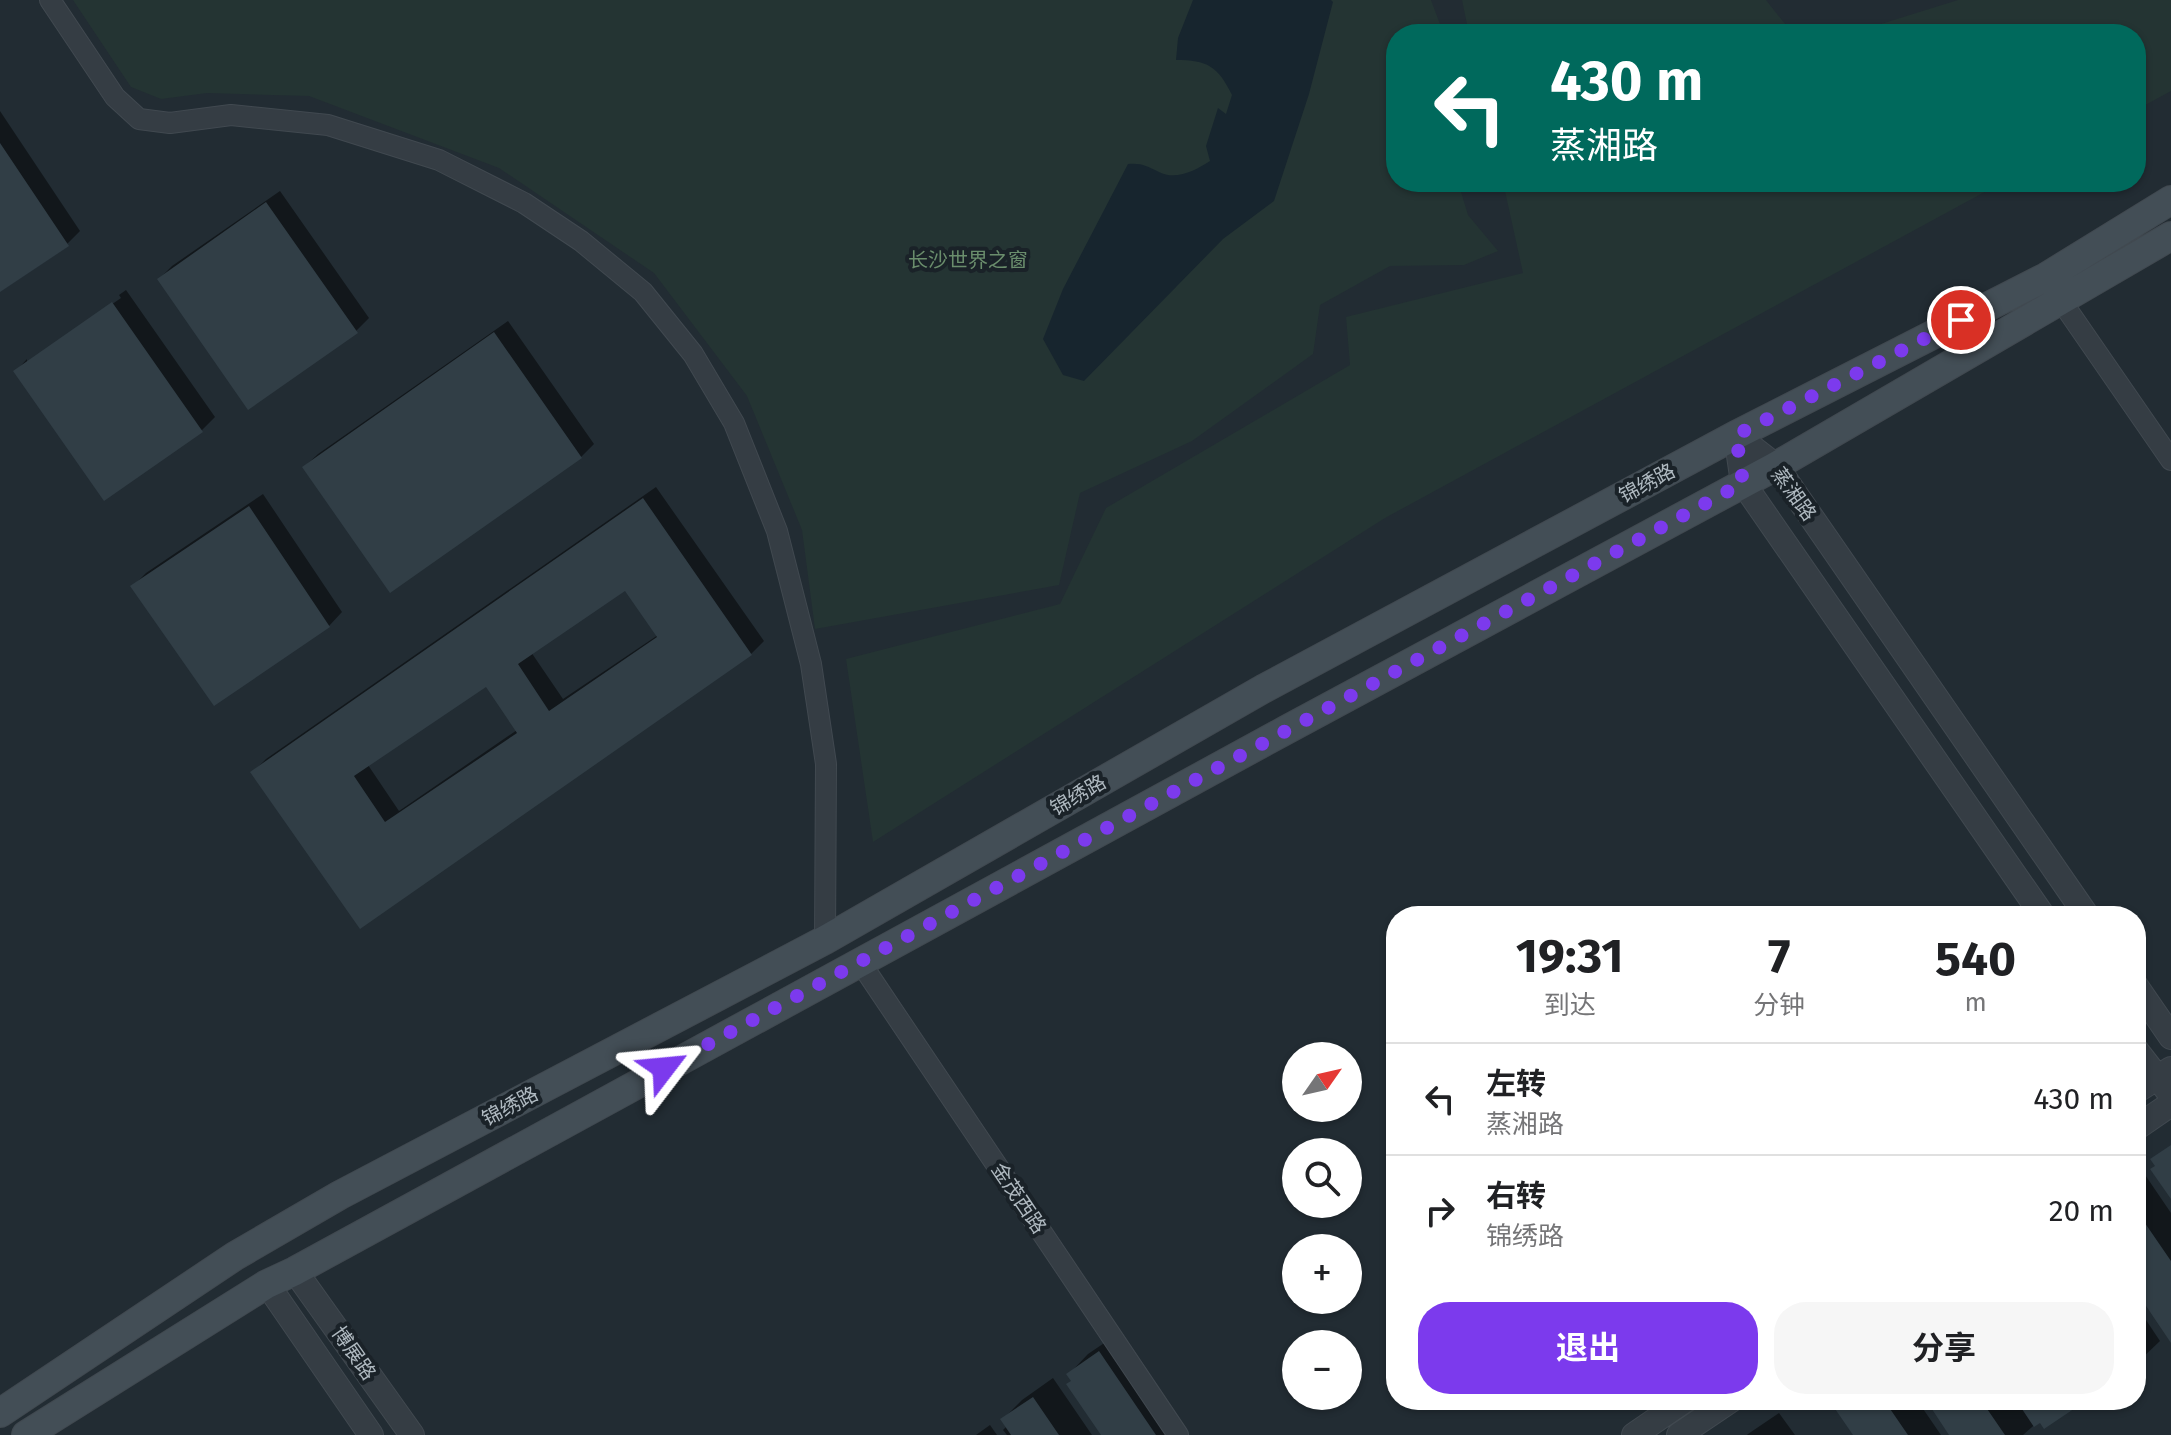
<!DOCTYPE html>
<html lang="zh">
<head>
<meta charset="utf-8">
<style>
	:root { --surface:#fff; --page:#f6f6f6; --text:#202124; --muted:#757577; --line:#e0e0e0; --accent:#7c3aed }
	body { margin:0; font-family:"Fira Sans","Noto Sans SC",sans-serif; background:var(--page); color:var(--text); height:100vh; display:flex; flex-direction:column; font-size:30px; white-space:nowrap }
	* { box-sizing:border-box; margin:0 }
	p { font-size:26px; color:var(--muted) }
	.icon { flex:none; width:44px; height:44px; fill:none; stroke:currentColor; stroke-width:2; stroke-linecap:round; stroke-linejoin:round }
	.map { position:relative; flex:1; overflow:hidden }
	.side { position:absolute; left:1386px; top:906px; width:760px; height:504px; display:flex; flex-direction:column; background:var(--surface); border-radius:32px; box-shadow:0 2px 6px #0004 }
	.side>* { flex:none }
	.top-card { position:absolute; left:1386px; top:24px; width:760px; height:168px; border-radius:32px; box-shadow:0 2px 6px #0004; background:#00695c; color:#fff; overflow:hidden }
	.needle { width:52px; rotate:56deg }
	.tools { position:absolute; left:1282px; top:1042px; display:grid; gap:16px }
	.tools a { display:grid; place-items:center; width:80px; height:80px; border-radius:50%; background:var(--surface); box-shadow:0 2px 6px #0004; font-size:40px }
	.pin { position:absolute; display:grid; place-items:center; width:68px; height:68px; color:#fff; margin:-34px; border:4px solid #fff; border-radius:50%; box-shadow:0 2px 8px #0007 }
	.me { position:absolute; width:88px; margin:-44px; rotate:61deg; stroke-linejoin:round; filter:drop-shadow(0 0 6px #0008) }
	.turn { display:flex; align-items:center; gap:28px; height:168px; padding:0 32px; font-size:36px }
	.turn .icon { width:104px; height:104px; stroke-width:2.5 }
	.turn b { display:block; font-size:56px; line-height:68px }
	.eta { display:flex; justify-content:space-evenly; align-items:center; height:136px; text-align:center }
	.eta b { font-size:48px; font-weight:700; line-height:56px }
	.primary-button { display:flex; gap:16px; margin-top:auto; padding:16px 32px }
	.primary-button a { flex:1; height:92px; border-radius:32px; background:var(--accent); color:#fff; font-size:32px; font-weight:700; line-height:92px; text-align:center }
	.primary-button a+a { background:var(--page); color:var(--text) }
	ul { padding:0; list-style:none }
	li { display:flex; align-items:center; gap:24px; height:112px; padding:0 32px; border-top:2px solid var(--line) }
	li div { flex:1 }
	li b { display:block; font-size:30px }
	li em { font-style:normal }
	.map>svg:first-child { display:block }
	.green { fill:#243433 }
	.water { fill:#17252e }
	.shadow { fill:#0007; fill-rule:evenodd }
	.building { fill:#313e46; fill-rule:evenodd }
	.lines { fill:none; stroke-linecap:round; stroke-linejoin:round }
	.minor-casing { stroke:#414950; stroke-width:22 }
	.tertiary-casing { stroke:#414950; stroke-width:26 }
	.secondary-casing { stroke:#414950; stroke-width:30 }
	.minor { stroke:#353d44; stroke-width:20 }
	.tertiary { stroke:#353d44; stroke-width:24 }
	.secondary { stroke:#434e56; stroke-width:28 }
	.route { stroke:#7c3aed; stroke-width:14; stroke-dasharray:0 25.2 }
	.labels { text-anchor:middle; dominant-baseline:central; stroke-width:8; stroke-linejoin:round; paint-order:stroke }
	.park-label { font-size:20px; fill:#6a8d6c; stroke:#1a2228 }
	.street-label { font-size:20px; fill:#afb9c0; stroke:#1a2228 }
</style>
</head>
<body>
<div class="map">
<svg width="2171" height="1435" viewBox="0 0 2171 1435">
	<rect width="100%" height="100%" fill="#222c33"/>
	<path class="green" d="M 73,0 L 1431,0 L 1440,24 L 1440,34 L 1396,34 L 1396,182 L 1458,182 L 1468,215 L 1498,251 L 1464,265 L 1390,266 L 1320,305 L 1313,354 L 1192,441 L 1080,493 L 1059,585 L 815,629 L 802,530 L 747,396 L 654,273 L 499,168 L 309,96 L 207,93 L 161,99 L 131,87 Z
		M 1462,0 L 1766,0 L 1793,34 L 1469,34 Z
		M 1958,0 L 2171,0 L 2171,91 L 2136,110 L 2136,34 L 1849,34 Z
		M 1503,182 L 2003,182 L 1385,518 L 873,842 L 846,659 L 1060,604 L 1106,508 L 1350,365 L 1346,317 L 1523,273 Z"/>
	<path class="water" d="M 1193,0 L 1331,0 L 1333,2 L 1309,94 L 1274,201 L 1223,239 L 1084,381 L 1063,375 L 1043,339 L 1063,289 L 1128,164 C 1143,163 1146,166 1159,172 C 1176,181 1196,170 1210,161 L 1206,146 L 1218,108 L 1226,114 L 1232,95 C 1218,66 1207,60 1176,60 L 1178,38 Z"/>
	<path class="shadow" d="M 0,111 L 80,231 L 67,244 L 0,290 Z
		M 280,191 L 369,318 L 356,331 L 159,279 L 172,266 Z
		M 126,290 L 215,417 L 202,430 L 16,371 L 27,359 L 27,363 L 121,298 L 119,295 Z
		M 508,321 L 594,444 L 581,457 L 304,467 L 318,454 Z
		M 656,487 L 764,641 L 751,654 L 360,926 L 253,772 L 266,759 ZM 626,588 L 658,635 L 563,699 L 531,652 ZM 486,684 L 517,730 L 399,811 L 368,765 Z
		M 263,494 L 342,612 L 329,626 L 214,703 L 133,586 L 146,573 Z
		M 2137,1163 L 2171,1213 L 2171,1330 L 2136,1287 Z
		M 2136,1305 L 2160,1341 L 2136,1364 Z
		M 1119,1333 L 1189,1435 L 1103,1435 L 1069,1374 L 1088,1354 Z
		M 1053,1378 L 1092,1435 L 1007,1435 L 1003,1430 L 1007,1426 L 1003,1419 L 1022,1400 Z
		M 1832,1400 L 1917,1400 L 1941,1435 L 1855,1435 Z
		M 1928,1400 L 2081,1400 L 2040,1420 L 2023,1435 L 1952,1435 Z
		M 1779,1413 L 1795,1435 L 1747,1435 L 1748,1434 Z
		M 990,1425 L 997,1435 L 976,1435 Z"/>
	<path class="building" d="M 0,143 L 69,246 L 0,292 Z
		M 266,202 L 358,333 L 248,410 L 157,279 Z
		M 112,302 L 203,432 L 104,501 L 13,371 Z
		M 494,332 L 582,458 L 390,593 L 302,467 Z
		M 643,498 L 752,655 L 360,929 L 250,772 ZM 625,591 L 657,637 L 549,711 L 518,664 ZM 486,687 L 517,733 L 385,822 L 354,776 Z
		M 249,506 L 330,627 L 214,706 L 130,586 Z
		M 2171,1145 L 2171,1199 L 2150,1169 L 2155,1166 L 2150,1159 Z
		M 2136,1210 L 2171,1261 L 2171,1343 L 2136,1291 Z
		M 1099,1351 L 1156,1435 L 1101,1435 L 1066,1384 L 1071,1381 L 1066,1374 Z
		M 1033,1397 L 1059,1435 L 1011,1435 L 1000,1419 Z
		M 1829,1400 L 1884,1400 L 1908,1435 L 1853,1435 Z
		M 1926,1400 L 1981,1400 L 2005,1435 L 1949,1435 Z
		M 2028,1400 L 2087,1400 L 2044,1429 L 2040,1423 L 2034,1427 L 2020,1406 Z"/>
	<g class="lines">
		<g class="minor-casing">
			<path id="minor" d="M 50,0 L 115,97 L 139,119 L 170,123 L 231,115 L 328,125 L 439,160 L 524,203 L 581,241 L 643,292 L 693,354 L 734,423 L 777,531 L 811,664 L 826,764 L 825,940
				M 2055,292 L 2171,460
				M 860,962 L 1178,1435"/>
		</g>
		<g class="tertiary-casing">
			<path id="tertiary" d="M 1736,435 L 1776,466 L 2087,916
				M 1736,435 L 1743,483 L 2043,916
				M 2136,986 L 2171,1037
				M 2136,1050 L 2171,1095
				M 2136,1091 L 2171,1069
				M 2136,1128 L 2171,1104
				M 295,1271 L 412,1435
				M 267,1284 L 371,1435
				M 1634,1435 L 1685,1400
				M 1679,1435 L 1731,1400"/>
		</g>
		<g class="secondary-casing">
			<path id="secondary" d="M 0,1413 L 235,1256 L 340,1195 L 825,940 L 1263,689 L 1736,435 L 2046,277 L 2171,200
				M 26,1435 L 267,1284 L 295,1271 L 1286,730 L 1776,466 L 2171,236"/>
		</g>
		<use href="#minor" class="minor"/>
		<use href="#tertiary" class="tertiary"/>
		<use href="#secondary" class="secondary"/>
	</g>
	<g class="lines">
		<path class="route" d="M 664,1068 L 1743,483 L 1736,435 L 1961,320"/>
	</g>
	<g class="labels">
		<g class="park-label">
			<text x="968" y="260">长沙世界之窗</text>
		</g>
		<g class="street-label">
			<text transform="translate(1647 483) rotate(-28)">锦绣路</text>
			<text transform="translate(1794 494) rotate(54)">蒸湘路</text>
			<text transform="translate(1078 795) rotate(-30)">锦绣路</text>
			<text transform="translate(510 1106) rotate(-28)">锦绣路</text>
			<text transform="translate(1019 1198) rotate(56)">金茂西路</text>
			<text transform="translate(354 1353) rotate(55)">博展路</text>
		</g>
	</g>
</svg>
<div class="tools">
<a><svg class="needle" viewBox="-14 -14 28 28"><path d="M0-13l5 13h-10z" fill="#e53935"/><path d="M0 13l5-13h-10z" fill="#757577"/></svg></a>
<a><svg class="icon" aria-label="search" viewBox="0 0 24 24"><circle cx="10" cy="10" r="6"/><path d="M15 15l6 6"/></svg></a>
<a>+</a>
<a>−</a>
</div>
<div class="pin" style="left:1961px;top:320px;background:#d93025"><svg class="icon" aria-label="arrive" viewBox="0 0 24 24"><path d="M6 21V4h12l-3 4 3 4H6"/></svg></div>
<svg class="me" style="left:664px;top:1068px" viewBox="-20 -20 40 40"><path d="M0-17L14 15 0 8-14 15z" fill="#7c3aed" stroke="#fff" stroke-width="4"/></svg>
<div class="top-card">
<div class="turn"><svg class="icon" aria-label="left" viewBox="0 0 24 24"><path d="M17 20v-9H6M10 6l-5 5 5 5"/></svg><div><b>430 m</b>蒸湘路</div></div>
</div>
<section class="side">
<div class="eta">
<div><b>19:31</b><p>到达</p></div>
<div><b>7</b><p>分钟</p></div>
<div><b>540</b><p>m</p></div>
</div>
<ul>
<li><svg class="icon" aria-label="left" viewBox="0 0 24 24"><path d="M17 20v-9H6M10 6l-5 5 5 5"/></svg><div><b>左转</b><p>蒸湘路</p></div><em>430 m</em></li>
<li><svg class="icon" aria-label="right" viewBox="0 0 24 24"><path d="M7 20v-9h11M14 6l5 5-5 5"/></svg><div><b>右转</b><p>锦绣路</p></div><em>20 m</em></li>
</ul>
<div class="primary-button"><a>退出</a><a>分享</a></div>
</section>
</div>
</body>
</html>
